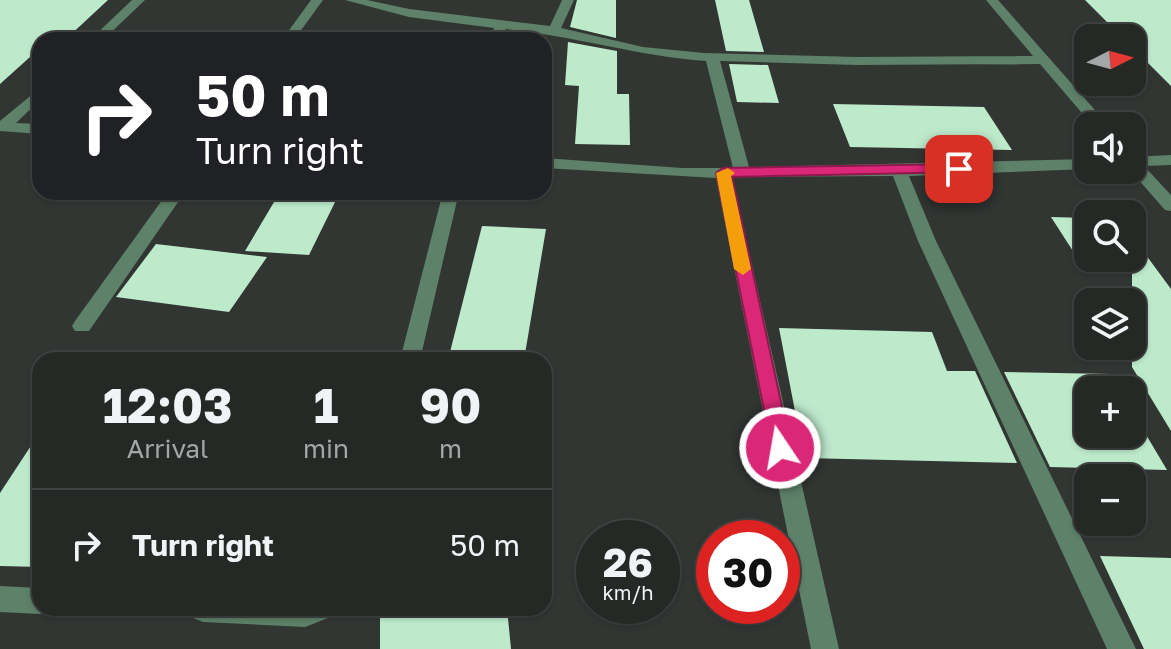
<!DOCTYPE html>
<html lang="en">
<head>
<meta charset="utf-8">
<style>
	:root { --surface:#262826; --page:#323432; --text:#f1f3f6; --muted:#a4a6a7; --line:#424443 }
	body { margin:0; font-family:"Golos Text",sans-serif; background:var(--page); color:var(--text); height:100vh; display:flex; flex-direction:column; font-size:30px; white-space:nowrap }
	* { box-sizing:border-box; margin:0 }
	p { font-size:26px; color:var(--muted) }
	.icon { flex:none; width:44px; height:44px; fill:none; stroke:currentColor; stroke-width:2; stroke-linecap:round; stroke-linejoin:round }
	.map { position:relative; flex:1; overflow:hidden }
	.side { position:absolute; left:32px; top:352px; width:520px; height:264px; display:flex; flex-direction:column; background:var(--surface); border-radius:24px; box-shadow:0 2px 6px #0004,0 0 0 2px var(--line) }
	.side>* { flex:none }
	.guide { position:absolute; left:32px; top:32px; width:520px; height:168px; border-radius:24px; box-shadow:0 2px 6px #0004,0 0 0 2px var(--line); background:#202124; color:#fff; overflow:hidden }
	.needle { width:52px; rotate:84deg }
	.buttons { position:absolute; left:1074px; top:24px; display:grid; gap:16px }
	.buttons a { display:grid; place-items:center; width:72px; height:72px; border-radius:16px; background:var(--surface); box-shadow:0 2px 6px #0004,0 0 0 2px var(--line); font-size:40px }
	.speed { position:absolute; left:576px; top:520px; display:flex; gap:16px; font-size:40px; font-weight:700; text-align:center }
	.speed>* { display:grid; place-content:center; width:104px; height:104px; border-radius:50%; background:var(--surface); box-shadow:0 2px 6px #0004,0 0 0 2px var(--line); line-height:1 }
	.speed small { font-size:20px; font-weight:400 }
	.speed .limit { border:12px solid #d22; background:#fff; color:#111 }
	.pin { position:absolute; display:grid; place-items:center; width:68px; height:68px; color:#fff; margin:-34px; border-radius:16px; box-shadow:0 4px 12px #0006 }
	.me { position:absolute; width:88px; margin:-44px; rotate:348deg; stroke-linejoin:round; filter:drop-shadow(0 0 6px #0008) }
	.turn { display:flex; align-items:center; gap:28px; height:168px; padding:0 32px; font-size:36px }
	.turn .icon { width:104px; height:104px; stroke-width:2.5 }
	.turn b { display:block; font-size:56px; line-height:68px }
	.eta { display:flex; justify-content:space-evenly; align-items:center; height:136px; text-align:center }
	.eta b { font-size:48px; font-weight:700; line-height:56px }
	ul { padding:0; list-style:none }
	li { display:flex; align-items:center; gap:24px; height:112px; padding:0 32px; border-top:2px solid var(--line) }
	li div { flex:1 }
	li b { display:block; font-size:30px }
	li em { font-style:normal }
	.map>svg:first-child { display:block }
	.building { fill:#beeacc }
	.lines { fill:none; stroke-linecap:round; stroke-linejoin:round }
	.minor { fill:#5e8169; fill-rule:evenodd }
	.route { fill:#db2777; stroke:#8e194d; stroke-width:2 }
	.slow { fill:#f59e0b }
</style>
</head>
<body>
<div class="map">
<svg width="1171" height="649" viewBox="0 0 1171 649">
	<rect width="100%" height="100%" fill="#323633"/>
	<path class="building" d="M 0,0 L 108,0 L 66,39 L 40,40 L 40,48 L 0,84 Z
		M 577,0 L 616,0 L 616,38 L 570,27 Z
		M 715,0 L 749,0 L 764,52 L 726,51 Z
		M 1085,0 L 1171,0 L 1171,86 L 1132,47 L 1132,38 L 1123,38 Z
		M 568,42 L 617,51 L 617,94 L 629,94 L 630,145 L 575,144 L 579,86 L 565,85 Z
		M 729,64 L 768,65 L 779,103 L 737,102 Z
		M 833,104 L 984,107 L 1012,150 L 850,147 Z
		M 280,192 L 340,192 L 309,255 L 245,251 Z
		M 1051,217 L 1088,218 L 1088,258 L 1132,258 L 1132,236 L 1171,289 L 1171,431 L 1132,367 L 1132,263 L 1080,262 Z
		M 482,226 L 546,229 L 524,360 L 448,360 Z
		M 156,244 L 267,257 L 229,312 L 116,297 Z
		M 779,328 L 932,332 L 947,371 L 975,371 L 1017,463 L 804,458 Z
		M 1004,372 L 1111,374 L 1120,390 L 1088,390 L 1088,434 L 1132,434 L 1132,411 L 1167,470 L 1050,467 Z
		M 40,432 L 40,567 L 0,566 L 0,493 Z
		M 1100,556 L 1171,558 L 1171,649 L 1144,649 Z
		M 380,608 L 507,608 L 511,649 L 380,649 Z"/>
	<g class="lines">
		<path class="minor" d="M 132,0 L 145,0 L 103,40 L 90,40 Z
			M 311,0 L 323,0 L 294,40 L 282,40 Z
			M 345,0 L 367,0 L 409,9 L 550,26 L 562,0 L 574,0 L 561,28 L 643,47 L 704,53 L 857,57 L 1033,56 L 986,0 L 998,0 L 1109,126 L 1093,126 L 1040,64 L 857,65 L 720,61 L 749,167 L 1088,159 L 1088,169 L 909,176 L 936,241 L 1136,649 L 1107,649 L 918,241 L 893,176 L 732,177 L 839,649 L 811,649 L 716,178 L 544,168 L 544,158 L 682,168 L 733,168 L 706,61 C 638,56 574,36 506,29 L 502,40 L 490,40 L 494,28 L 409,17 Z
			M 40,88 L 40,100 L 16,123 L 40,124 L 40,134 L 0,131 L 0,121 Z
			M 1171,155 L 1171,165 L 1144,166 L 1171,195 L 1171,211 L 1165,210 L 1130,170 L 1132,157 Z
			M 168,192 L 185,192 L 89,331 L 75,331 L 72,326 L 75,321 Z
			M 443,192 L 459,192 L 420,360 L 400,360 Z
			M 0,586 L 40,588 L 40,608 L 51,608 L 50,611 L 40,614 L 0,612 Z
			M 189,608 L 332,608 L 328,618 L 305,627 L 203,622 L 193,618 Z"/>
	</g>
	<path class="route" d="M 959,164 L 966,169 L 964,172 L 732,177 L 791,448 L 788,454 L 780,457 L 773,454 L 716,173 L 723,168 Z"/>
	<path class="slow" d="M 728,168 L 735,173 L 731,176 L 751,269 L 743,275 L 734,269 L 716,173 Z"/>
</svg>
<div class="buttons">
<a><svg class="needle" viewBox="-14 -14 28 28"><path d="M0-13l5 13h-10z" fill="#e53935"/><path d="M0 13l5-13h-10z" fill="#a4a6a7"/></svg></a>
<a><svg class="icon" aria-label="sound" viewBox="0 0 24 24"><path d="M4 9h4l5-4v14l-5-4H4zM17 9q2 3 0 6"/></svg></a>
<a><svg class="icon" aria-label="search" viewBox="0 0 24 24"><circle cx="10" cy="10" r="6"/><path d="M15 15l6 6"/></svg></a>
<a><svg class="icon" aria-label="layers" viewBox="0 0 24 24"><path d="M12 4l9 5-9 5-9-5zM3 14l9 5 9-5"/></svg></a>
<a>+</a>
<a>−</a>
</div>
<div class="speed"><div>26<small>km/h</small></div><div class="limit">30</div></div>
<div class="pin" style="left:959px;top:169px;background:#d93025"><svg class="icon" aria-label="arrive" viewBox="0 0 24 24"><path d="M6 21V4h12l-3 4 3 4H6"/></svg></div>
<svg class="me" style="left:780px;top:448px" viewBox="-20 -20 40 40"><circle r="17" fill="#db2777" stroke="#fff" stroke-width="3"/><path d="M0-11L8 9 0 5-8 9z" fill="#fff"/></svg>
<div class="guide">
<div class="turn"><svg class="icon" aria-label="right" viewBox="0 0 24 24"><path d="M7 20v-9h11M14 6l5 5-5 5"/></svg><div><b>50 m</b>Turn right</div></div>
</div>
<section class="side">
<div class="eta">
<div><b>12:03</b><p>Arrival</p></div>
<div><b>1</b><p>min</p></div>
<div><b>90</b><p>m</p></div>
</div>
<ul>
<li><svg class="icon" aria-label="right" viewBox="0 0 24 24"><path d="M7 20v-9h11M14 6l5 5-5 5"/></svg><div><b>Turn right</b></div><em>50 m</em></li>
</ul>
</section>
</div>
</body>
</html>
